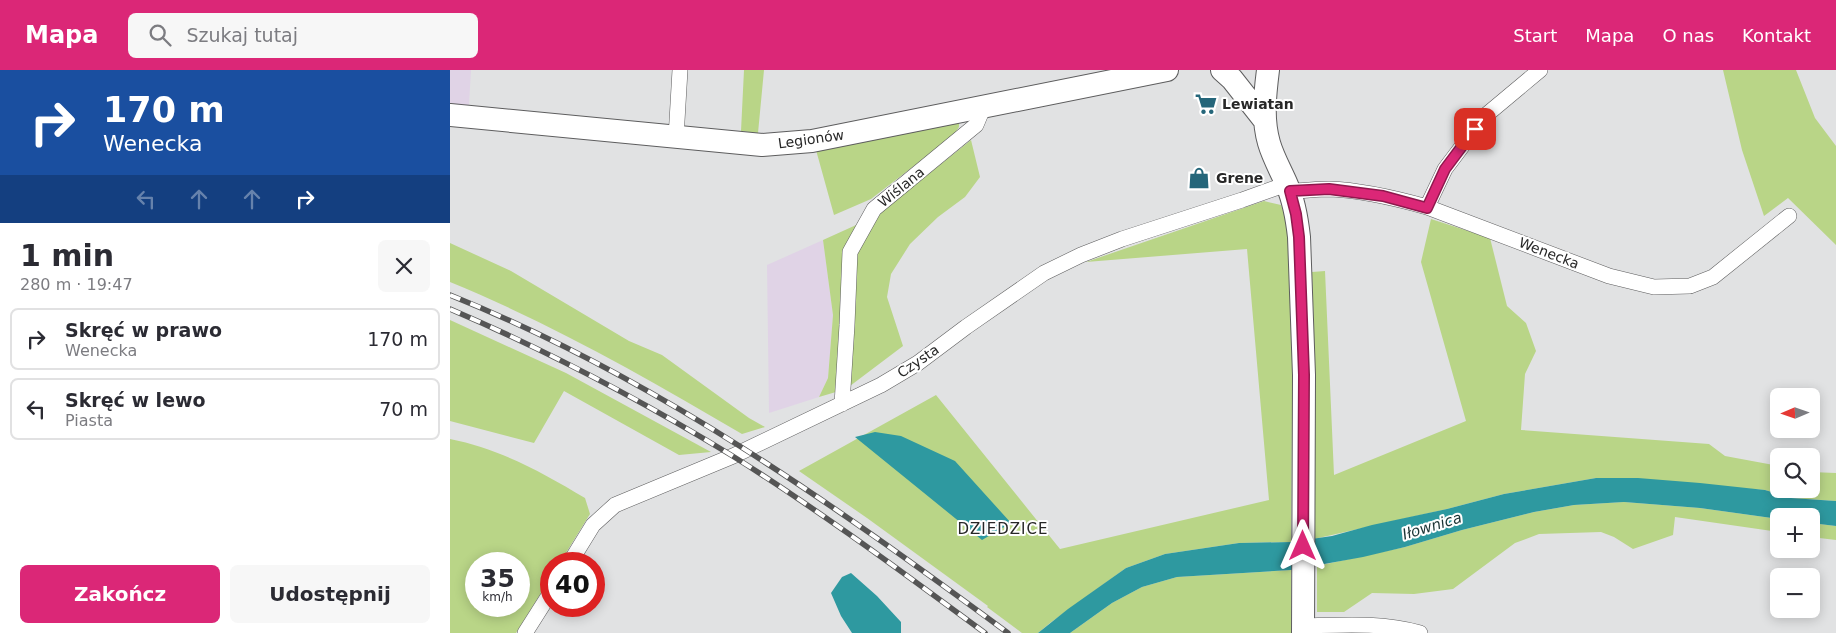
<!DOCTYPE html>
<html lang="pl">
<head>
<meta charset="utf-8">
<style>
	:root { --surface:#fff; --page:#f7f7f7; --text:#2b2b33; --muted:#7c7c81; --line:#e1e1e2; --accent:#db2777 }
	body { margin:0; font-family:"DejaVu Sans",sans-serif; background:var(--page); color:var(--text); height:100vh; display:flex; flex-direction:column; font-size:19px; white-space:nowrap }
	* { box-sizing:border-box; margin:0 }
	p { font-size:16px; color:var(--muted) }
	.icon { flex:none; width:28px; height:28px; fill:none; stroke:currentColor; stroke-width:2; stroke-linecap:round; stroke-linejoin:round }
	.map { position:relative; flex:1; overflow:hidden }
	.drawer { display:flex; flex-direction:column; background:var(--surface); width:450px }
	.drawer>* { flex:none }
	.top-card { background:#1a4fa0; color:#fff; overflow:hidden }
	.needle { width:32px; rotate:268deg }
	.tools { position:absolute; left:1320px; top:318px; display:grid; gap:10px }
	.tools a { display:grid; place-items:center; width:50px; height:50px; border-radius:8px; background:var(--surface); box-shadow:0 2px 12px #0003; font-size:25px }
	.speed { position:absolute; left:15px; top:482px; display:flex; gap:10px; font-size:25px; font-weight:700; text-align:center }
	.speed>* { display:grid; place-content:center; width:65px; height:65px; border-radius:50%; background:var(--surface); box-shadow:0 2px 12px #0003; line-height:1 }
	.speed small { font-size:12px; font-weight:400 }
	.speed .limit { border:8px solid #d22; background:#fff; color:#111 }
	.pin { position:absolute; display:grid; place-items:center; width:42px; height:42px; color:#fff; margin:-21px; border-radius:10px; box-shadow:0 2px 8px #0006 }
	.me { position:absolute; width:55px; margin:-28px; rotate:0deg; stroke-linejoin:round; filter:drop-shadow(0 0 4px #0008) }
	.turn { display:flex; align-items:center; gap:18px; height:105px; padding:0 20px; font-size:22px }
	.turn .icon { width:65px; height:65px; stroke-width:2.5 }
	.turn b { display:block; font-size:35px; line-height:42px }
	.lanes { display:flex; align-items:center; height:48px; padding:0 20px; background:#0003; justify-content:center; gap:25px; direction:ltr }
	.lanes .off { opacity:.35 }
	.round { display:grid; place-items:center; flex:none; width:52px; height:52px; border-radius:8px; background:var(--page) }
	.headline { display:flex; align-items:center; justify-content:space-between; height:85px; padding:0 20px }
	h1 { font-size:30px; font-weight:600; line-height:38px }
	.primary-button { display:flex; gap:10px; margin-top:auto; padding:10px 20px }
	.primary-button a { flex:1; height:58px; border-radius:8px; background:var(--accent); color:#fff; font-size:20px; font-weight:600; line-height:58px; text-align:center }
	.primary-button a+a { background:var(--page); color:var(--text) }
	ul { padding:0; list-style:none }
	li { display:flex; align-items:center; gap:15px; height:62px; margin:0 10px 8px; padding:0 10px; border:2px solid var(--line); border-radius:8px }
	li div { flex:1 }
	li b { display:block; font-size:19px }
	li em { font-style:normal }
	header { display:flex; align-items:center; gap:30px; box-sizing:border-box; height:70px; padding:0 25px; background:var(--accent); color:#fff }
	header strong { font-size:24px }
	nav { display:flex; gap:28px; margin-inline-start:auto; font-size:18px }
	.search { width:350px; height:45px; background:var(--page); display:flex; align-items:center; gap:12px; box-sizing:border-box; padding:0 18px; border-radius:8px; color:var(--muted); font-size:19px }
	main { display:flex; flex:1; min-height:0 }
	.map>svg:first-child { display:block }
	.commercial { fill:#e0d3e6 }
	.green { fill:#b9d587; fill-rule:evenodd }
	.water { fill:#2e99a0 }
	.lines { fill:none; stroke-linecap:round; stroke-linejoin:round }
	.street-casing { stroke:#5d5d5e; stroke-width:16 }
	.secondary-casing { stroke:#5d5d5e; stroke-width:24 }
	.street { stroke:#fff; stroke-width:15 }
	.secondary { stroke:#fff; stroke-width:22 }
	.rail-casing { stroke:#555; stroke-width:5.5 }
	.rail { stroke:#fff; stroke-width:4; stroke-dasharray:11; stroke-linecap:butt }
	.route-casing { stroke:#8e194d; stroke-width:12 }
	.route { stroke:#db2777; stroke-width:9 }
	.labels { text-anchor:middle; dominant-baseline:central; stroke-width:4; stroke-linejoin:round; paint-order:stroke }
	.poi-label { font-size:14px; font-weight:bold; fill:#272727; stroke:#fff; text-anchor:start }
	.street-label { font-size:14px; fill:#272727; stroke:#fff }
	.water-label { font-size:15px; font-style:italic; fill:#1c3435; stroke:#fff }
	.neighbourhood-label { font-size:15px; letter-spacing:1px; fill:#272727; stroke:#fff }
</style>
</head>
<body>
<header>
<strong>Mapa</strong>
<div class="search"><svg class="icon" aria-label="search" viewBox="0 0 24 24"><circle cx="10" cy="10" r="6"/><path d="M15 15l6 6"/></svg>Szukaj tutaj</div>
<nav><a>Start</a><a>Mapa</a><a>O nas</a><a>Kontakt</a></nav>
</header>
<main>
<section class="drawer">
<div class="top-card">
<div class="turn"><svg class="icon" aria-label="right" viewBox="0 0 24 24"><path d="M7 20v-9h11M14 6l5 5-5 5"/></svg><div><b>170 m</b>Wenecka</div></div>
<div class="lanes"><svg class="icon off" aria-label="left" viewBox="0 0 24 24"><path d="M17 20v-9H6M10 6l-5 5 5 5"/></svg><svg class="icon off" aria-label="ahead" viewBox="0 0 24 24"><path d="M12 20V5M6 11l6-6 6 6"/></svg><svg class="icon off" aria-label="ahead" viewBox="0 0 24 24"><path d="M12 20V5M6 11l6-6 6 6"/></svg><svg class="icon" aria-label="right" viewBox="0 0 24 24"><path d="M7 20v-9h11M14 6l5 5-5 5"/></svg></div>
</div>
<div class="headline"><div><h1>1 min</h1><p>280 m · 19:47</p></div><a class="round"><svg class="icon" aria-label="close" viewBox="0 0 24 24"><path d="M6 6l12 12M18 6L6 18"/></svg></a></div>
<ul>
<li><svg class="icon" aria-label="right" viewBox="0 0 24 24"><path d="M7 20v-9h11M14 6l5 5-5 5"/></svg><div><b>Skręć w prawo</b><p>Wenecka</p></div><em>170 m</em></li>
<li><svg class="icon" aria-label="left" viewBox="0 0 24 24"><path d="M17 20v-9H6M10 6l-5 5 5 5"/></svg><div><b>Skręć w lewo</b><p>Piasta</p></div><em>70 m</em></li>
</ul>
<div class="primary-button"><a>Zakończ</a><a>Udostępnij</a></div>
</section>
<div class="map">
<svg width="1386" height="563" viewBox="0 0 1386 563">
	<rect width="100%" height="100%" fill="#e1e2e3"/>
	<path class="commercial" d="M 0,0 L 21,0 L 19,35 L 0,34 Z
		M 373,170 L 383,245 L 378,308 L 369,327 L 319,343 L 317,195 Z"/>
	<path class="green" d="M 294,0 L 314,0 L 308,63 L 291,61 Z
		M 1273,0 L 1346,0 L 1365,48 L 1386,76 L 1386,175 L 1338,128 L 1314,146 L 1292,80 Z
		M 509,50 L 509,57 L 503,66 L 421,129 L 384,145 L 366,80 Z
		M 521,70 L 530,107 L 515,127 L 488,147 L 460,174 L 441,204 L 437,227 L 453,276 L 396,319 L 369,327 L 378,308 L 383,245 L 373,170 L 426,146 Z
		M 814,131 L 831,135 L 839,157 L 843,207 L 841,472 L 789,473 L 715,484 L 676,498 L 600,553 L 588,563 L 572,563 L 537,537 L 538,536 L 417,448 L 349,401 L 486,325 L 610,479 L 819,430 L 797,179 L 636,192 Z
		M 981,149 L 1040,168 L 1057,236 L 1076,253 L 1086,281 L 1075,304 L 1071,360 L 1259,374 L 1275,386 L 1329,396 L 1329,419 L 1361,419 L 1361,402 L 1386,403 L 1386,431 L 1341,428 L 1315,420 L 1146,408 L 1054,424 L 997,439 L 864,469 L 864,262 L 862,202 L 875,201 L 884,405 L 1016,351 L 971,192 Z
		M 0,173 L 61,201 L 179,271 L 212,285 L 299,348 L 315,357 L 292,364 C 197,308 102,254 0,212 Z
		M 0,250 L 116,303 L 261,382 L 229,385 L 114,321 L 84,373 L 0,351 Z
		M 0,369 C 50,379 92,402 135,428 L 140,444 L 109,494 L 101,494 L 101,507 L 66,563 L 0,563 ZM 26,494 L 69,494 L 69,536 L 26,536 Z
		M 1174,432 L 1250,438 L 1329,449 L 1329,462 L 1225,447 L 1223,465 L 1183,479 L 1164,467 L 1151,462 L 1089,464 L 1065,473 L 1003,519 L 964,524 L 922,523 L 894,542 L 867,542 L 867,496 L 955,477 L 1012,460 L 1084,442 L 1124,435 Z
		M 1361,453 L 1386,456 L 1386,470 L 1361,467 Z
		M 841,500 L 841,563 L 620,563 L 662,533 L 692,517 L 727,507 Z"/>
	<path class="water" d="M 425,362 L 451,366 L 505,391 L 561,453 L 532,470 L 405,367 Z
		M 1146,408 L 1188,408 L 1250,413 L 1315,420 L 1341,428 L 1386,431 L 1386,456 L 1361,453 L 1361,446 L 1329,446 L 1329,449 L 1250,438 L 1174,432 L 1124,435 L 1084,442 L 1012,460 L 955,477 L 913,487 L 841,500 L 727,507 L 692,517 L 662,533 L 620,563 L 588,563 L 618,539 L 676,498 L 715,484 L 789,473 L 841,472 L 882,466 L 922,455 L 997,439 L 1054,424 Z
		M 401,503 L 427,526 L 451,552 L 451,563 L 402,563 L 391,546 L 381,523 L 392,507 Z"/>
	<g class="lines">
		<g class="street-casing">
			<path id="street" d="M 226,68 L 230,0
				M 840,121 C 853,121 866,119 879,119 C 912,120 945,128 977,137 L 1159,206 L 1204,217 L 1240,216 L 1263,207 L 1339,146
				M 977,137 L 995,99 L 1035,46 L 1090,0
				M 392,334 L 397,255 L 400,182 L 424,139 L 526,55 L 534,36
				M 119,494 L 143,455 L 165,435 L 283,386 L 431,315 L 468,293 L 516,257 L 594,203 L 631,185 L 672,169 L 792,130 L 837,114
				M 853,556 C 892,555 932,552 970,563
				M 75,563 L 101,522"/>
		</g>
		<g class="secondary-casing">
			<path id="secondary" d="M 772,0 L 782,9 L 815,51
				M 818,0 C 815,24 812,49 819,73 C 823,87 831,101 837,115 C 844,131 847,149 849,167 L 854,305 L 853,563
				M 0,45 L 312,75 L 362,71 L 717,0"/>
		</g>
		<use href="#street" class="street"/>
		<use href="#secondary" class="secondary"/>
		<g class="rail-casing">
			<path id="rail" d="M 0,225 C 206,308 380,432 558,563
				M 0,239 C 98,281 191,330 281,385 C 369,440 452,502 535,563"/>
		</g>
		<use href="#rail" class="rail"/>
	</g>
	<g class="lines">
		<g class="route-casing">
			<path id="route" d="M 853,476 L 854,305 L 849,167 L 846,144 L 840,121 L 879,119 L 933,126 L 977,138 L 995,99 L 1025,59"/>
		</g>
		<use href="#route" class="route"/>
	</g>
	<defs>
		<g id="supermarket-bare" transform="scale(1.725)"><path d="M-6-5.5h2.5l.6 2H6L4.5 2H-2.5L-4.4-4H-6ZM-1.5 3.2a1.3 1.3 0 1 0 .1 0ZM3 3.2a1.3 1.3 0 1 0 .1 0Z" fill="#25667a" stroke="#fff" stroke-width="2.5" paint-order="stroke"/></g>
		<g id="shop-bare" transform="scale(1.725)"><path d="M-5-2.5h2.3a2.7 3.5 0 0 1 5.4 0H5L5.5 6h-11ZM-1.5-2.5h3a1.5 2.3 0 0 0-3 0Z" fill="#25667a" stroke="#fff" stroke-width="2.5" paint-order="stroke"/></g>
	</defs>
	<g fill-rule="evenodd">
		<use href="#supermarket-bare" x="756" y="34"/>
		<use href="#shop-bare" x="749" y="108"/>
	</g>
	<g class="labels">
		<g class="poi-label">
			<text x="772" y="34">Lewiatan</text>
			<text x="766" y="108">Grene</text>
		</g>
		<g class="street-label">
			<text transform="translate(361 69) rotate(-8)">Legionów</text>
			<text transform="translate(451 117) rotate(-39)">Wiślana</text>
			<text transform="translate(1099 183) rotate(21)">Wenecka</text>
			<text transform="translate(468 291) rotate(-34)">Czysta</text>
		</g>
		<g class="water-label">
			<text transform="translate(982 456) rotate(-17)">Iłownica</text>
		</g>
		<g class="neighbourhood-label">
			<text x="553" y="459">DZIEDZICE</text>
		</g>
	</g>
</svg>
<div class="tools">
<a><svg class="needle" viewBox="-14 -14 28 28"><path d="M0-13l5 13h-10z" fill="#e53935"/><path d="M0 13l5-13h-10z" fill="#7c7c81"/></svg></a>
<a><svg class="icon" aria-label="search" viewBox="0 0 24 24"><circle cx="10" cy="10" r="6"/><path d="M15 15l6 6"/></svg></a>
<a>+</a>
<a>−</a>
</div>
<div class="speed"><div>35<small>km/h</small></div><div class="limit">40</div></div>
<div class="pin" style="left:1025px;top:59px;background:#d93025"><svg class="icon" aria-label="arrive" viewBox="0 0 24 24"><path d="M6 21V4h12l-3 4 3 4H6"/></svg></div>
<svg class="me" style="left:853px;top:476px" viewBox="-20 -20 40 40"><path d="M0-17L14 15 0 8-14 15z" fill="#db2777" stroke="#fff" stroke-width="4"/></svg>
</div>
</main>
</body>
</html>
